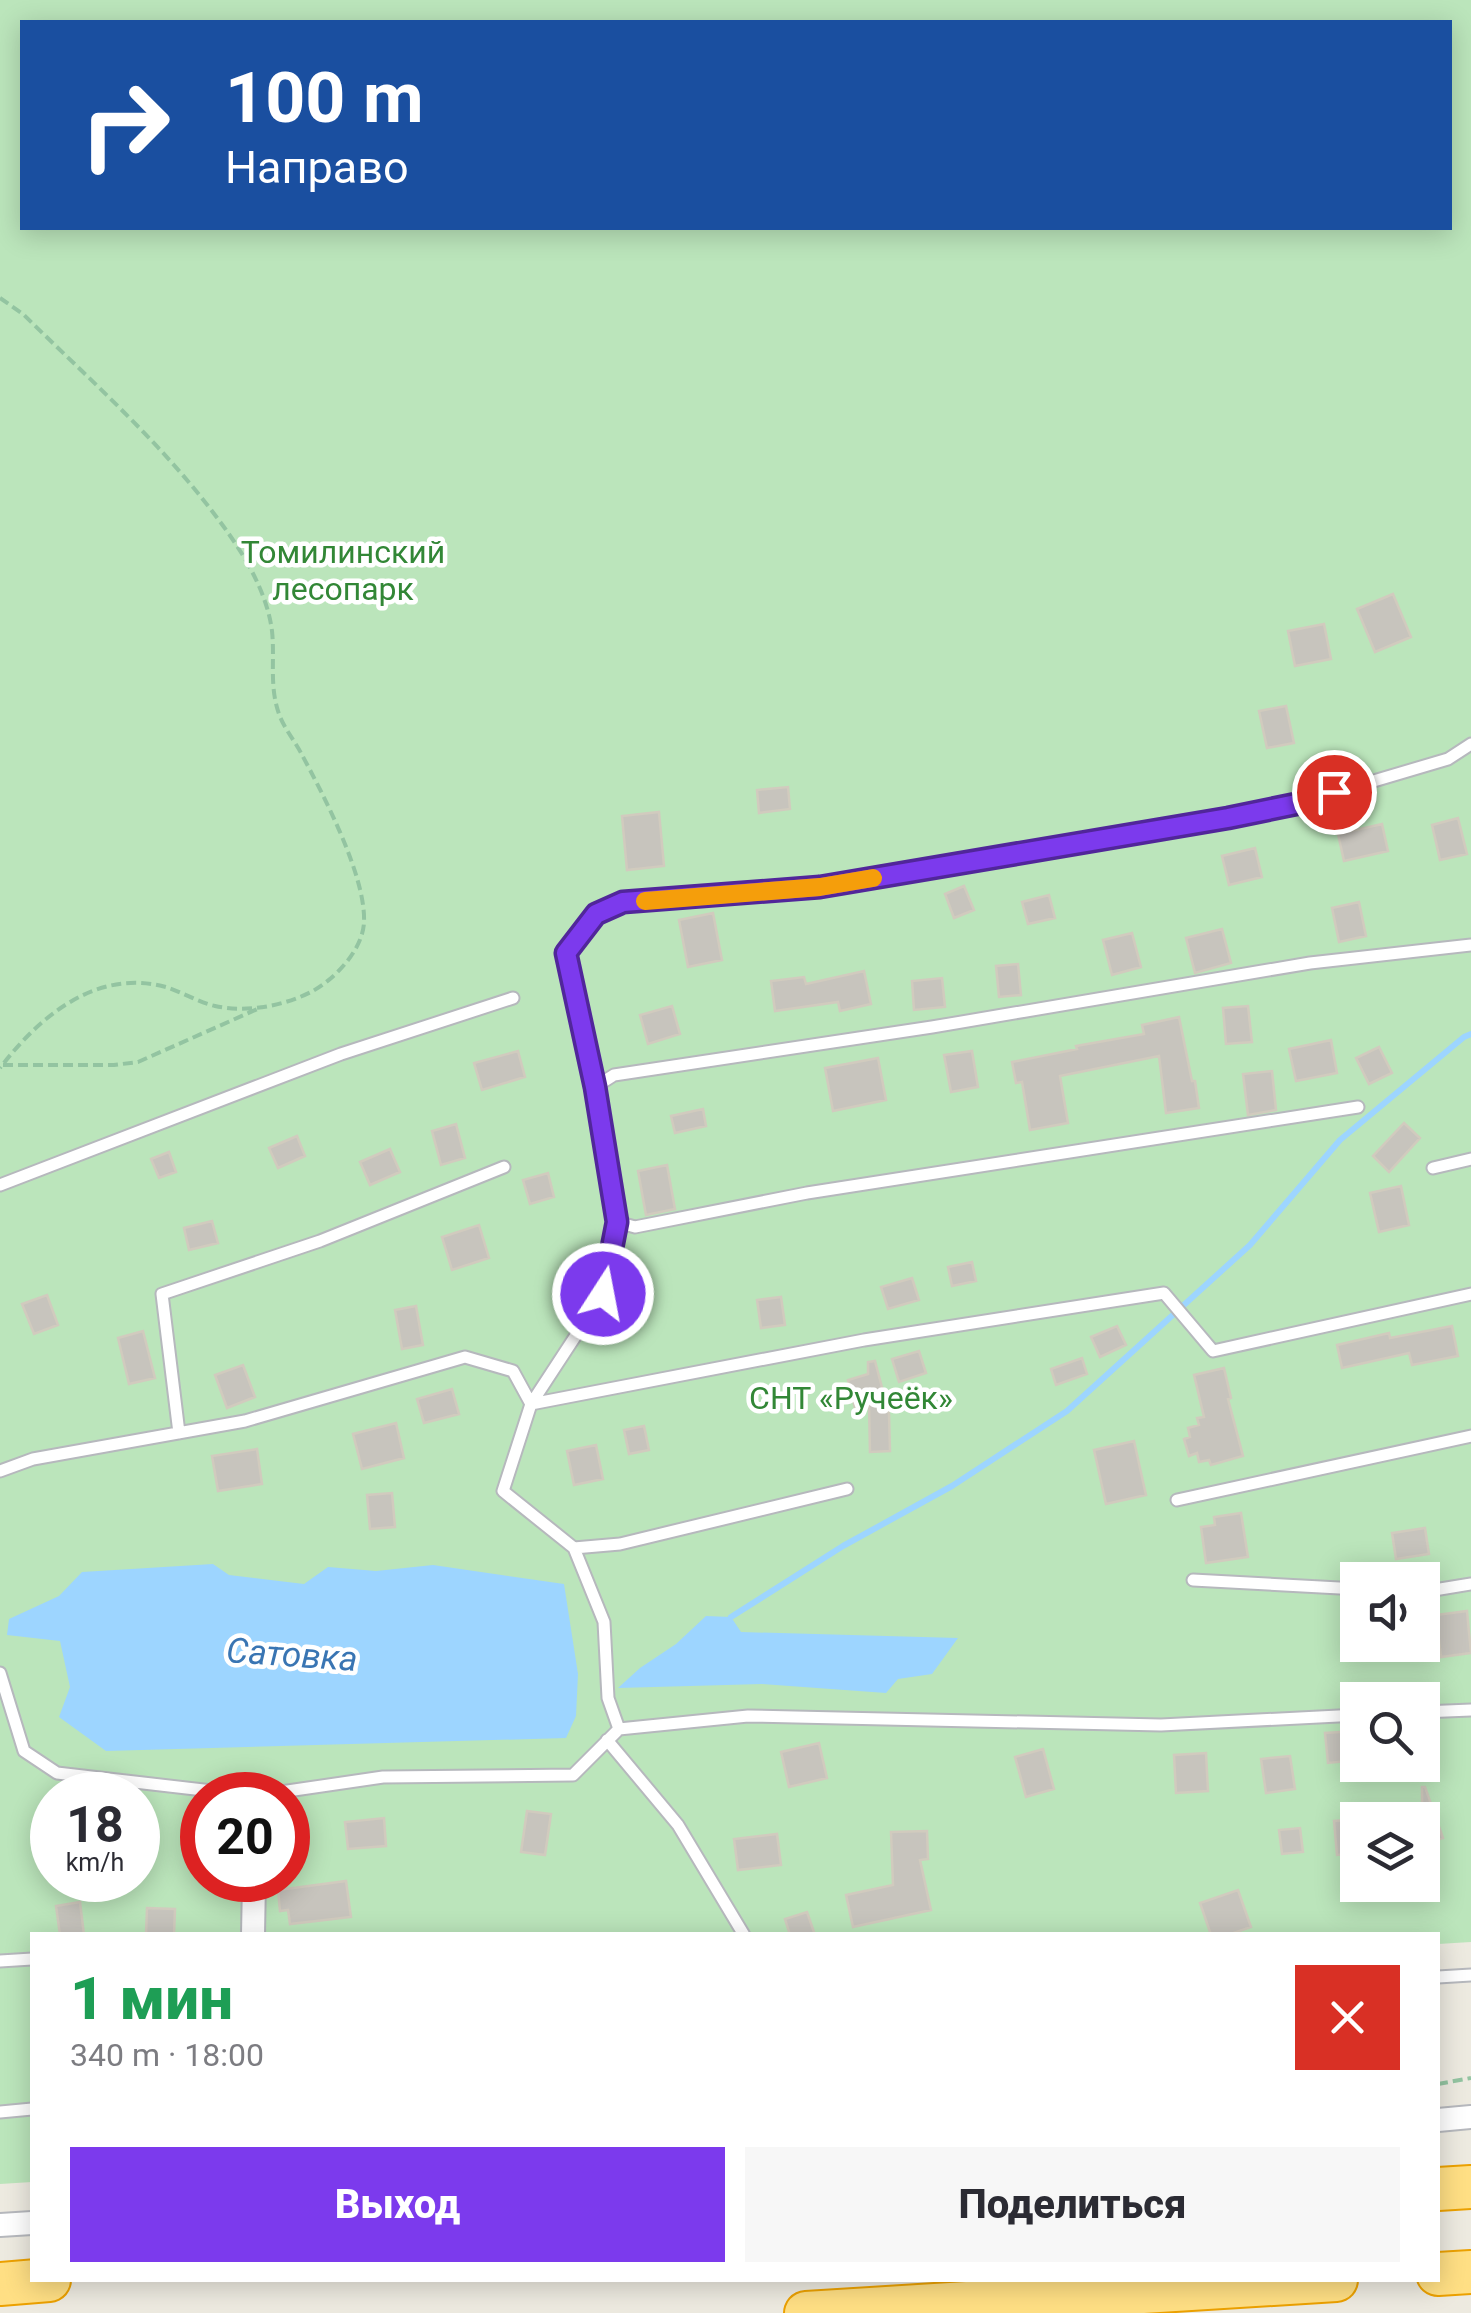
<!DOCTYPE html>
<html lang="ru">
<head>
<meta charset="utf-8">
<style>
	:root { --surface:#fff; --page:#f7f7f7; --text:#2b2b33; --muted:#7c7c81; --accent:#7c3aed }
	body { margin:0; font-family:Roboto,sans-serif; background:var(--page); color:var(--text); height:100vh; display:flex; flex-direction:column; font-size:38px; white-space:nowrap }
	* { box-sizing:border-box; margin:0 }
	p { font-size:32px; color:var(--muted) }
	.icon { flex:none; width:55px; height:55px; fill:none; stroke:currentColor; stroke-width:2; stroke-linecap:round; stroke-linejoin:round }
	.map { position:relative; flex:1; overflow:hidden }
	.sheet { position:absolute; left:30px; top:1932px; width:1410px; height:350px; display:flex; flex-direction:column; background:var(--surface); border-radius:0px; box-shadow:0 5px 25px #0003 }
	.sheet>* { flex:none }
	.guide { position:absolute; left:20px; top:20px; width:1432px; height:210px; border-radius:0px; box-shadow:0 5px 25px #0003; background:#1a4fa0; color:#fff; overflow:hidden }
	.fabs { position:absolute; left:1340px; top:1562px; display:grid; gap:20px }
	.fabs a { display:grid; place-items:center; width:100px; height:100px; border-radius:0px; background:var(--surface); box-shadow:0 5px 25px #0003; font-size:50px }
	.speed { position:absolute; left:30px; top:1772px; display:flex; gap:20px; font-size:50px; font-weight:700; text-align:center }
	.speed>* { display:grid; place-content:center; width:130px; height:130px; border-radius:50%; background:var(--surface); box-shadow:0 5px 25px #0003; line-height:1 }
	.speed small { font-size:25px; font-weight:400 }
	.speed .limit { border:15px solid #d22; background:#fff; color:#111 }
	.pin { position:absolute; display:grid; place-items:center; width:85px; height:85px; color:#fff; margin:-42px; border:5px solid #fff; border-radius:50%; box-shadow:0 2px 10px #0007 }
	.me { position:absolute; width:110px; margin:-55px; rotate:11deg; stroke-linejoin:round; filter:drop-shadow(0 0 8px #0008) }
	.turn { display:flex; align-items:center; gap:35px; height:210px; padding:0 40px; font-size:45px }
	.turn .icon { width:130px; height:130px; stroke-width:2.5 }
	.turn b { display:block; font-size:70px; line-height:85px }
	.round { display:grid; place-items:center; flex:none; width:105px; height:105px; border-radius:0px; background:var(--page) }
	.head { display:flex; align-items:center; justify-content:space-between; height:170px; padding:0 40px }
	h1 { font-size:60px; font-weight:800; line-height:75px; color:#1e9e55 }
	.button { display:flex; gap:20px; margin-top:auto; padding:20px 40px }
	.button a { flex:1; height:115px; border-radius:0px; background:var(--accent); color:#fff; font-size:40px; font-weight:800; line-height:115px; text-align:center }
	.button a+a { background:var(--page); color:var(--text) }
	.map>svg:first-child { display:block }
	.green { fill:#bbe5bb; fill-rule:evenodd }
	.water { fill:#9dd5ff }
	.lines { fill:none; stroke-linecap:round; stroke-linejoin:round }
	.stream { stroke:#9dd5ff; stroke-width:6 }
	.building { fill:#c7c4bd; stroke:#d1cbbe; stroke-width:2.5 }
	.lane-casing { stroke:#b6b8bd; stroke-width:15 }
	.street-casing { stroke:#b6b8bd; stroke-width:26 }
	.highway-casing { stroke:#eca100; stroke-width:46 }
	.path { stroke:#93c4a1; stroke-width:4; stroke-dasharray:10 5; stroke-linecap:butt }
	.lane { stroke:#fff; stroke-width:11 }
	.street { stroke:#fff; stroke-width:22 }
	.highway { stroke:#ffdf84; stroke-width:42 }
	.route-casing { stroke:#51269a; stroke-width:25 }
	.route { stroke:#7c3aed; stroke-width:18 }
	.slow { stroke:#f59e0b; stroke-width:18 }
	.labels { text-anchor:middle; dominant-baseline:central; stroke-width:9; stroke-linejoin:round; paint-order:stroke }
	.park-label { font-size:32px; fill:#328736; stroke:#fff }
	.water-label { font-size:35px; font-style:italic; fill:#3975b3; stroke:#fff }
</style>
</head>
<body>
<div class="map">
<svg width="1471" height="2313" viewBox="0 0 1471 2313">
	<rect width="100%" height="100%" fill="#edeae0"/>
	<path class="green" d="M 0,0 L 1471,0 L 1471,1942 L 1438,1944 L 1438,1935 L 32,1935 L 32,2182 L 0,2184 ZM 22,22 L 1450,22 L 1450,228 L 22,228 ZM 1358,1580 L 1422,1580 L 1422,1645 L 1358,1645 ZM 1358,1700 L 1422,1700 L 1422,1765 L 1358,1765 ZM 52,1795 L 138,1795 L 138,1880 L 52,1880 ZM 202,1795 L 288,1795 L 288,1880 L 202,1880 ZM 1358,1820 L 1422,1820 L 1422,1885 L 1358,1885 Z"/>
	<path class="water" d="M 213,1564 L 229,1575 L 304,1584 L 328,1567 L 376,1571 L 433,1565 L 564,1584 L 578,1674 L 576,1716 L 566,1738 L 106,1751 L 59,1717 L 70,1687 L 60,1641 L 7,1635 L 9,1619 L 59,1596 L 82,1572 Z
		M 706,1616 L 731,1617 L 741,1632 L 958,1638 L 932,1674 L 898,1679 L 886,1693 L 762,1684 L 618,1688 L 640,1668 L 676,1644 Z"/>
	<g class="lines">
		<path class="stream" d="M 731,1617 L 843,1546 L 952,1486 L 1067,1411 L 1250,1245 L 1340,1140 L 1464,1037 L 1471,1034"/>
	</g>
	<path class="building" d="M 1393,594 L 1411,637 L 1375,652 L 1357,609 Z
		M 1324,624 L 1331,659 L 1295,666 L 1288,631 Z
		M 1286,706 L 1294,743 L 1267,748 L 1259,711 Z
		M 788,787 L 790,809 L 759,813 L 757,790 Z
		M 659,812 L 664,866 L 627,870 L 622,816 Z
		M 1458,818 L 1467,854 L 1440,860 L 1432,825 Z
		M 1382,824 L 1388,851 L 1344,861 L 1338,834 Z
		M 1255,848 L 1262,877 L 1229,885 L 1222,856 Z
		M 964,886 L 974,910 L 954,918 L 945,894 Z
		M 1049,895 L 1055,918 L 1028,924 L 1022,902 Z
		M 1359,902 L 1366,936 L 1339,942 L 1332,908 Z
		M 713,913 L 722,960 L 688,967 L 679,920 Z
		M 1222,929 L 1231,963 L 1195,973 L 1186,938 Z
		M 1132,933 L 1141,967 L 1112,975 L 1103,940 Z
		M 1018,964 L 1021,995 L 999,997 L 996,966 Z
		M 864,971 L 871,1004 L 840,1011 L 838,1002 L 775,1011 L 771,981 L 804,977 L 806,984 Z
		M 942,978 L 945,1007 L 914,1010 L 912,981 Z
		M 672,1006 L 680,1034 L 648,1044 L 640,1015 Z
		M 1248,1006 L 1252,1042 L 1226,1044 L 1223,1008 Z
		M 1179,1017 L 1192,1081 L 1195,1081 L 1199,1108 L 1166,1113 L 1159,1056 L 1060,1076 L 1068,1123 L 1030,1130 L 1022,1082 L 1016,1083 L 1012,1062 L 1077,1049 L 1076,1046 L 1144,1034 L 1142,1025 Z
		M 1331,1040 L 1337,1073 L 1296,1081 L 1289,1049 Z
		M 1379,1047 L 1392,1073 L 1369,1084 L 1356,1058 Z
		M 518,1051 L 525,1077 L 482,1090 L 474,1063 Z
		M 972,1051 L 978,1087 L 951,1092 L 944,1055 Z
		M 878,1058 L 886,1100 L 833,1111 L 825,1068 Z
		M 1272,1071 L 1276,1110 L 1248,1115 L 1243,1074 Z
		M 703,1109 L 706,1126 L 675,1133 L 671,1116 Z
		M 1404,1123 L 1420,1138 L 1389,1172 L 1373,1156 Z
		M 456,1124 L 465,1158 L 441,1165 L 432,1131 Z
		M 297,1136 L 305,1156 L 278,1168 L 269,1148 Z
		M 390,1149 L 400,1172 L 370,1185 L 360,1162 Z
		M 169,1152 L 176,1172 L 159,1178 L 151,1159 Z
		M 667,1165 L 675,1209 L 646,1215 L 638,1171 Z
		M 548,1173 L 554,1197 L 530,1204 L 523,1180 Z
		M 1401,1186 L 1409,1225 L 1379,1232 L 1370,1193 Z
		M 212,1221 L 218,1243 L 189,1250 L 184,1228 Z
		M 479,1225 L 489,1258 L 452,1270 L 442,1237 Z
		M 972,1262 L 976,1281 L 952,1286 L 948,1267 Z
		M 912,1278 L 919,1300 L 888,1309 L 881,1287 Z
		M 47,1295 L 58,1325 L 34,1334 L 22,1304 Z
		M 781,1297 L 785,1325 L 761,1328 L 757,1300 Z
		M 416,1306 L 423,1345 L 402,1349 L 395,1310 Z
		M 1117,1326 L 1126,1345 L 1100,1357 L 1091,1337 Z
		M 1452,1326 L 1458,1356 L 1412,1365 L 1409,1353 L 1342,1368 L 1337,1345 L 1389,1333 L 1390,1338 Z
		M 143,1331 L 155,1378 L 129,1384 L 118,1338 Z
		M 919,1351 L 926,1373 L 899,1382 L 892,1359 Z
		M 1082,1358 L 1087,1374 L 1056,1385 L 1051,1369 Z
		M 875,1361 L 889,1414 L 890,1451 L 870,1452 L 869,1404 L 855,1408 L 848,1380 L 868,1374 L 868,1362 Z
		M 243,1365 L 255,1397 L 227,1408 L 215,1375 Z
		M 1224,1368 L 1231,1398 L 1228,1399 L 1243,1456 L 1211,1465 L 1209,1460 L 1199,1462 L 1197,1453 L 1189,1456 L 1184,1439 L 1190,1437 L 1188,1428 L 1199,1425 L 1197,1418 L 1204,1417 L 1194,1375 Z
		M 452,1389 L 459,1414 L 424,1423 L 417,1399 Z
		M 396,1423 L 404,1458 L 362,1469 L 353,1434 Z
		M 644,1426 L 649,1450 L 629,1454 L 624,1430 Z
		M 1134,1441 L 1146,1495 L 1106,1504 L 1094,1450 Z
		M 596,1445 L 603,1479 L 574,1485 L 567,1451 Z
		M 257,1449 L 262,1484 L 218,1491 L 212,1456 Z
		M 392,1493 L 395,1527 L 370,1529 L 367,1495 Z
		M 1241,1513 L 1248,1557 L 1206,1563 L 1201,1527 L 1215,1525 L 1214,1517 Z
		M 1425,1528 L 1429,1554 L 1396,1559 L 1392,1533 Z
		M 1467,1611 L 1471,1653 L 1441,1657 L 1436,1615 Z
		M 1356,1731 L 1358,1760 L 1328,1763 L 1325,1733 Z
		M 819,1743 L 827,1778 L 789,1787 L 781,1752 Z
		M 1043,1749 L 1054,1789 L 1026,1797 L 1015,1757 Z
		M 1206,1753 L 1208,1791 L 1176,1793 L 1174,1755 Z
		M 1290,1756 L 1295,1789 L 1266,1793 L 1261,1759 Z
		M 1422,1787 L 1425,1787 L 1443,1838 L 1422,1845 Z
		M 527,1811 L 551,1814 L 545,1855 L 521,1852 Z
		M 384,1818 L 386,1846 L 348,1849 L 345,1822 Z
		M 1358,1819 L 1358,1853 L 1337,1855 L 1334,1821 Z
		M 1300,1828 L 1303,1852 L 1282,1854 L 1279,1830 Z
		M 927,1831 L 928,1859 L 920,1860 L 931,1910 L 853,1927 L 846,1895 L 893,1885 L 891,1832 Z
		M 777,1834 L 781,1865 L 738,1870 L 734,1839 Z
		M 346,1881 L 351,1917 L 290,1924 L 288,1910 L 280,1911 L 278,1890 Z
		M 1238,1890 L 1251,1927 L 1228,1935 L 1211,1935 L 1200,1903 Z
		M 80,1902 L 84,1935 L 60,1935 L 56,1906 Z
		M 147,1908 L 175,1909 L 174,1935 L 146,1935 Z
		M 807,1912 L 815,1935 L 790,1935 L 785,1919 Z"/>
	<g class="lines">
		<g class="lane-casing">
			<path id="lane" d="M 1471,945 L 1310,963 L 932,1027 L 614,1075 L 595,1087 L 617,1222 L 603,1294 L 531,1404 L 864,1340 L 1164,1293 L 1213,1351 L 1471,1294
				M 595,1087 L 566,953 L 596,914 L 623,902 L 820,887 L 1228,818 L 1296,804 L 1448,759 L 1471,744
				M 1433,1168 L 1471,1159
				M 0,1185 L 341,1054 L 513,998
				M 617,1222 L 635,1227 L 807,1193 L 1358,1107
				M 179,1433 L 162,1294 L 320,1241 L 504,1167
				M 0,1471 L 33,1459 L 245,1421 L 465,1357 L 513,1371 L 531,1404 L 503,1491 L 574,1548 L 604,1622 L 608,1698 L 619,1729 L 748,1716 L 1161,1725 L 1358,1715
				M 1177,1500 L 1471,1436
				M 574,1548 L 620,1544 L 847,1489
				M 1193,1580 L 1358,1589
				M 1422,1592 L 1471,1584
				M 0,1673 L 24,1751 L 57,1773 L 247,1795
				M 1422,1712 L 1471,1710
				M 607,1740 L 678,1825 L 744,1935
				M 260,1795 L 383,1777 L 573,1775 L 619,1729
				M 0,1961 L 32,1959
				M 1438,1977 L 1471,1975
				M 0,2112 L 32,2109"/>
		</g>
		<g class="street-casing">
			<path id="street" d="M 253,1935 L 254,1880
				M 1438,2120 L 1471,2117
				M 0,2225 L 32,2223"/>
		</g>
		<g class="highway-casing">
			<path id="highway" d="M 1438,2189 L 1471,2187
				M 1438,2274 L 1471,2272
				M 0,2284 L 49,2280
				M 806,2313 L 1336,2280"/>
		</g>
		<path class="path" d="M 0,298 L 23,314 C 91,381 164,445 221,523 C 244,554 267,592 272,631 C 275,659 269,686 279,714 C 284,728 294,740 301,753 C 323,794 366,876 364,922 C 363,950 334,980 311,992 C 283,1006 246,1013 215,1006 C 198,1002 182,992 166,987 C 96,968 39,1017 0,1068
			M 3,1065 L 114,1065 L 138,1062 L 262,1007
			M 1438,2084 L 1471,2078"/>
		<use href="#lane" class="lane"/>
		<use href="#street" class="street"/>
		<use href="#highway" class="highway"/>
	</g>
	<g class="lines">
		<g class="route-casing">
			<path id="route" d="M 603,1294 L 617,1222 L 595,1087 L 566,953 L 596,914 L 623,902 L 820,887 L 1228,818 L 1296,804 L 1334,792"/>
		</g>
		<use href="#route" class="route"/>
		<path class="slow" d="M 645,901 L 820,887 L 873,878"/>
	</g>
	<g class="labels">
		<g class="park-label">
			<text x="343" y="552">Томилинский<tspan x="343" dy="37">лесопарк</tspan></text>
			<text x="851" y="1398">СНТ «Ручеёк»</text>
		</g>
		<g class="water-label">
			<text transform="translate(292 1655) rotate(4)">Сатовка</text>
		</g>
	</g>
</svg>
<div class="fabs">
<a><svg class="icon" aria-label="sound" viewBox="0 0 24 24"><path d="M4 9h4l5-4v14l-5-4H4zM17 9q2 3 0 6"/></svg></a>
<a><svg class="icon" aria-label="search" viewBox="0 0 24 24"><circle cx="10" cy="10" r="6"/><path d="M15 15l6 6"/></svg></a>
<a><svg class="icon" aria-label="layers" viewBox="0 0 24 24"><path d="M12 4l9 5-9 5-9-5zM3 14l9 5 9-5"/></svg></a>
</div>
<div class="speed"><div>18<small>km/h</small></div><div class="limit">20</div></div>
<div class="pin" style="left:1334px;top:792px;background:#d93025"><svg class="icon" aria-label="arrive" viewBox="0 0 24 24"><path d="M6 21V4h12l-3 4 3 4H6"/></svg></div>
<svg class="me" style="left:603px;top:1294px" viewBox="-20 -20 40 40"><circle r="17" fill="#7c3aed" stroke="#fff" stroke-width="3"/><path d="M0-11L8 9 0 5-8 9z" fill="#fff"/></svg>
<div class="guide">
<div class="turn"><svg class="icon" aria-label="right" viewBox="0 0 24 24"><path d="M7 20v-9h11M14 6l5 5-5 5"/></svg><div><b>100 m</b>Направо</div></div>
</div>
<section class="sheet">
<div class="head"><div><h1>1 мин</h1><p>340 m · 18:00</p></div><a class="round" style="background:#d93025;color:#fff"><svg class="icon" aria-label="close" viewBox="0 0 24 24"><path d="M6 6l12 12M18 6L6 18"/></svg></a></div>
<div class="button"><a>Выход</a><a>Поделиться</a></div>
</section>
</div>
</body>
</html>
